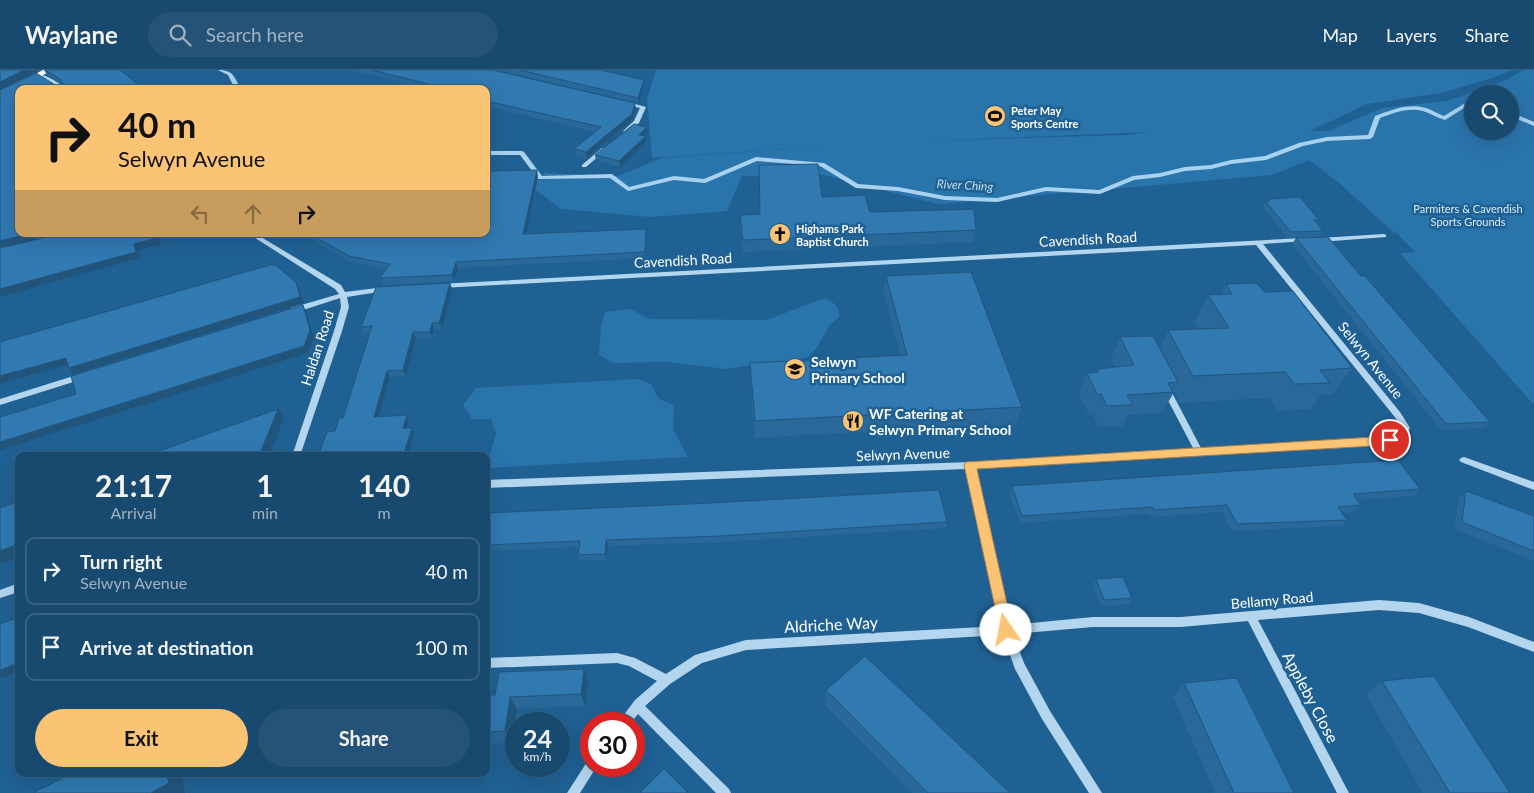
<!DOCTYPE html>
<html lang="en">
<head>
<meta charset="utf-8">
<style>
	:root { --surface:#18496f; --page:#255377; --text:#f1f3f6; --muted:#9fb2c3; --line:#366182; --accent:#fbc475 }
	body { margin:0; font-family:Lato,sans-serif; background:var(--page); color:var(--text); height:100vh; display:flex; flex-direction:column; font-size:19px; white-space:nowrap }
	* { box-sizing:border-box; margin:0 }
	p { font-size:16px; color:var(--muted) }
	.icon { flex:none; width:28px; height:28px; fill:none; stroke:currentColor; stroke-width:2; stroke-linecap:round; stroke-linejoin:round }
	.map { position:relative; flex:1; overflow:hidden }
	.panel { position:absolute; left:15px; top:382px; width:475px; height:325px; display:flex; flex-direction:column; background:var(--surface); border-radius:10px; box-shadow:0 5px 20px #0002,0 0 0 1px var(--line) }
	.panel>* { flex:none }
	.banner { position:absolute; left:15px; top:15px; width:475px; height:152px; border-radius:10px; box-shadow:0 5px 20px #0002,0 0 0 1px var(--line); background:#fbc475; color:#111; overflow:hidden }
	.buttons { position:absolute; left:1464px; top:15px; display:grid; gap:10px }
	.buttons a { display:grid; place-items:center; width:55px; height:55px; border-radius:50%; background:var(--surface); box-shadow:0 5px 20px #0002,0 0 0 1px var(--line); font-size:25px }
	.speed { position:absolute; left:505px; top:642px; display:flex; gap:10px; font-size:25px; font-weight:700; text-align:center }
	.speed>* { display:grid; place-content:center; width:65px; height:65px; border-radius:50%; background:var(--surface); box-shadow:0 5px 20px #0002,0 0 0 1px var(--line); line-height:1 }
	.speed small { font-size:12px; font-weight:400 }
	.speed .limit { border:8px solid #d22; background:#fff; color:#111 }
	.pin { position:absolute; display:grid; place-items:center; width:42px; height:42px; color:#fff; margin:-21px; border:2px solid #fff; border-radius:50%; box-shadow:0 1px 5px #0007 }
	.me { position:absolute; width:55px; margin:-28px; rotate:348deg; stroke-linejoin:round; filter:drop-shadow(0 0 4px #0008) }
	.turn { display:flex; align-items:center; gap:18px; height:105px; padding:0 20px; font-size:22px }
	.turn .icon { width:65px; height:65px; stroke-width:2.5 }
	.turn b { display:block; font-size:35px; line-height:42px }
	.lanes { display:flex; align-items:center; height:48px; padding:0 20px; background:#0003; justify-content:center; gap:25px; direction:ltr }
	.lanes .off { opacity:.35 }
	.eta { display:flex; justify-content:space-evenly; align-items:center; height:85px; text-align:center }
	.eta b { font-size:30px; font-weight:700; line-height:35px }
	.cta { display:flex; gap:10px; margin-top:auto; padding:10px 20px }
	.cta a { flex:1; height:58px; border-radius:30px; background:var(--accent); color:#111; font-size:20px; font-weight:700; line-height:58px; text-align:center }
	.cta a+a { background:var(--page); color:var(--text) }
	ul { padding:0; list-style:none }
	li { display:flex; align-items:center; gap:15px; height:68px; margin:0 10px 8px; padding:0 10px; border:2px solid var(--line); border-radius:10px }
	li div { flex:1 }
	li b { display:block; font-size:19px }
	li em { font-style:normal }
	header { display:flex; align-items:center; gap:30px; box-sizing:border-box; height:70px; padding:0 25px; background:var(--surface); border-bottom:1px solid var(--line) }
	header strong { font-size:24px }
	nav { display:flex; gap:28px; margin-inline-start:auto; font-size:18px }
	.search { width:350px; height:45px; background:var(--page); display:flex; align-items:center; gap:12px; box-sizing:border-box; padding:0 18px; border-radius:28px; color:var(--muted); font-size:19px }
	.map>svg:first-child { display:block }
	.green { fill:#2a74ac; fill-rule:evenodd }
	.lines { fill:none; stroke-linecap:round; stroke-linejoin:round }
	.stream { fill:#a7d1ef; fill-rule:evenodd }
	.minor { fill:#b3d5ee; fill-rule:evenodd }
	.major { fill:#fafcff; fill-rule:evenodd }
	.wall { fill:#296898 }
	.shaded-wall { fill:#22557c }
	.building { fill:#3079b1; stroke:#22557c }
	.route { fill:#fbc475; stroke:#a37f4c }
	.labels { text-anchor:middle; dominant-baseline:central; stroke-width:5; stroke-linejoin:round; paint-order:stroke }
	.far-poi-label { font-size:11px; font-weight:bold; fill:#fff; stroke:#206194; text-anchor:start }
	.far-park-label { font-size:11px; fill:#d9ecfa; stroke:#206194 }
	.far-water-label { font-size:12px; font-style:italic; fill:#c0def4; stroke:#206194 }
	.street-label { font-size:14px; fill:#fff; stroke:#206194 }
	.poi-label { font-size:14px; font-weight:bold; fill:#fff; stroke:#206194; text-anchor:start }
	.near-street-label { font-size:16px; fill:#fff; stroke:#206194 }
</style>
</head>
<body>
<header>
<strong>Waylane</strong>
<div class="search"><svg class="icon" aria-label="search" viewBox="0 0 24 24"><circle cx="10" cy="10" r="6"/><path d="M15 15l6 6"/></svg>Search here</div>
<nav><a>Map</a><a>Layers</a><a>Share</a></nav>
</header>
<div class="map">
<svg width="1534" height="723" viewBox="0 0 1534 723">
	<rect width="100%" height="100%" fill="#206194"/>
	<path class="green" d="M 656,0 L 1513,0 L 1492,8 L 1441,23 L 1367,34 L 1310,61 L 1329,61 L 1382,38 L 1447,31 L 1506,10 L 1523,0 L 1534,0 L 1534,335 L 1400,183 L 1415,182 L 1396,162 L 1394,163 L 1338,112 L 1309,90 L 1272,105 L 938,134 L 824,105 L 742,106 L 727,141 L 651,147 L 561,139 L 532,117 L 544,103 L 619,106 L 661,88 L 830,76 L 652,88 L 647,29 ZM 1472,24 L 1510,24 L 1510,61 L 1472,61 ZM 1148,62 L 1127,65 L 926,71 Z
		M 824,228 C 834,233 839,235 839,247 L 829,256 L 818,276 L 808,287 L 784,293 L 758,294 L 727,299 L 668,292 L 613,293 L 599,285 L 601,255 L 605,242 L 630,239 L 649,249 L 767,250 Z
		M 638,309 L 651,314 L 659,329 L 674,335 L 673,359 L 688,387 L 486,398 L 496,364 L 491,349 L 472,349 L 463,335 L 476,318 Z"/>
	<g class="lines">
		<path class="stream" d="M 218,0 C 234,0 234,7 241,19 L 235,19 L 228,5 Z
			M 1472,29 L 1472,33 L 1445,50 C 1437,48 1430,43 1423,41 C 1408,37 1393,43 1380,48 L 1373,67 L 1370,69 L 1327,71 L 1303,76 L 1266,90 L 1231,94 L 1211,99 L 1185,101 L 1160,107 L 1134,110 L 1100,124 L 1046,121 L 997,132 L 945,130 L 898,121 L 856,118 L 820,96 L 757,91 L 705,113 L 674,110 L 628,121 L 610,108 L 538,109 L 520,85 L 486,85 L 486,81 L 522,81 L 524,82 L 542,106 L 612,104 L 629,117 L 674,106 L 704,109 L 756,87 L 824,93 L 858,114 L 898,117 L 945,126 L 997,128 L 1046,117 L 1099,120 L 1133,106 L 1160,103 L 1185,97 L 1211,95 L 1231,90 L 1265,86 L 1299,73 L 1327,67 L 1368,65 L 1375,46 C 1391,40 1409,33 1426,38 C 1432,40 1438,44 1444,46 Z
			M 1510,42 L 1534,52 L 1534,56 L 1510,46 Z"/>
		<path class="minor" d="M 37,4 C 47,5 58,12 66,19 L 59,19 L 54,14 L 37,6 Z
			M 624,31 L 646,37 L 639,53 L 626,63 L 623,61 L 634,51 L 640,38 L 622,34 L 621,33 Z
			M 602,78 L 607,79 L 586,97 L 582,97 L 582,95 Z
			M 249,164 L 256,164 L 341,215 L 345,222 L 385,217 L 389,219 L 385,221 L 347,227 L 349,237 L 342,261 L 300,386 L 292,386 L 334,261 L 341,237 L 340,228 L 297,242 L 291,242 L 290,240 L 291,238 L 339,224 L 335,219 Z
			M 1384,164 L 1386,165 L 1386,167 L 1320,172 L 1317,170 L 1320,168 Z
			M 1304,168 L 1307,170 L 1306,171 L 1263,174 L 1400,342 L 1410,358 L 1405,369 L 1390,373 L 975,398 L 1010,555 L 1093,547 L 1181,547 L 1379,530 L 1419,533 L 1469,547 L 1534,572 L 1534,582 L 1468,557 L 1419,543 L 1379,540 L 1258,550 L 1349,723 L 1337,723 L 1248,551 L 1181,557 L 1093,557 L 1013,564 L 1024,593 L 1050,641 L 1102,723 L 1089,723 L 1042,649 L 1015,599 L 1003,565 L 746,580 L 702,593 L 670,614 L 645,636 L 729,719 L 731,723 L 716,723 L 638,644 L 630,654 L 617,654 L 635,630 L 657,611 L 629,596 L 617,593 L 486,598 L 486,588 L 617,583 L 635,588 L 666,604 L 695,585 L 746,570 L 1000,556 L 966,399 L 486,418 L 486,410 L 970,392 L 1193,378 L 1161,317 L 1165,314 L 1169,317 L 1201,378 L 1390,367 L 1399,365 L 1402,358 L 1394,346 L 1256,175 L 441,218 L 437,216 L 438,214 Z
			M 83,303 L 87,306 L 86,308 L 0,335 L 0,329 Z
			M 1464,387 L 1534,412 L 1534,420 L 1461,392 L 1459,390 L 1461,388 Z
			M 19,513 L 19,522 L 0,528 L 0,520 Z
			M 591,690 L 591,696 L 597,696 L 580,723 L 567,723 L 587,692 Z"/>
		<path class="major" d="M 43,0 L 53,0 L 0,27 L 0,22 Z"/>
	</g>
	<path class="wall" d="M 0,0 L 39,0 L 1,19 L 36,3 L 55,15 L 63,15 L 47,5 L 44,0 L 120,0 L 144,19 L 19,19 L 19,164 L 59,164 L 0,178 Z
		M 352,0 L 493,0 L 636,39 L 632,50 L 587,88 L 575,85 L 574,79 L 595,62 L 486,36 L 486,19 L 425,19 Z
		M 498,0 L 603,0 L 644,15 L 638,33 Z
		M 648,63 L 644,66 L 646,66 L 646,72 L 620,97 L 596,90 L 595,85 Z
		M 538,106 L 526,164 L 646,165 L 646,188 L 458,198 L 454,211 L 383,215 L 380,208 L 386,199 L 351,192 L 302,164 L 486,164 Z
		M 822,127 L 870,142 L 976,160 L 973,172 L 743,182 L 740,158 L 740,145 L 760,144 Z
		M 1268,129 L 1319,150 L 1317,154 L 1323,161 L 1319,167 L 1287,168 L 1263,137 L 1266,132 L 1267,132 Z
		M 1296,168 L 1361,206 L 1490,352 L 1484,358 L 1441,360 L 1292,174 Z
		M 886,206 L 1022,337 L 1016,354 L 755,368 L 750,309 L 750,293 L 900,285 L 884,223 Z
		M 450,213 L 452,219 L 442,259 L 434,259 L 432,268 L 416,268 L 406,306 L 390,307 L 379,347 L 407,345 L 409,351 L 407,358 L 412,358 L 414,364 L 335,361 L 343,348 L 370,263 L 363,263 L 361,257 Z
		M 1226,214 L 1264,222 L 1352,298 L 1333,325 L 1321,325 L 1311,339 L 1277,341 L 1269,328 L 1180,333 L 1174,322 L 1162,343 L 1128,345 L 1123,356 L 1098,357 L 1093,345 L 1089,345 L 1079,324 L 1087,303 L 1096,302 L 1097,299 L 1115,297 L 1111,289 L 1120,267 L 1160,278 L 1168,260 L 1199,259 L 1195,252 L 1208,225 L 1221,224 Z
		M 1012,416 L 1420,419 L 1414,426 L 1357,430 L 1361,435 L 1355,442 L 1342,443 L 1347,450 L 1341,456 L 1232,461 L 1222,442 L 1151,447 L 1149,444 L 1020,453 L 1009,423 Z
		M 1466,421 L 1534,446 L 1534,491 L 1454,459 L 1459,428 Z
		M 486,443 L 947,452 L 946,458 L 721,472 L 608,476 L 606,490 L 580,491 L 578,485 L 579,477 L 486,481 Z
		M 1096,509 L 1132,528 L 1129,534 L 1101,536 L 1093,515 Z
		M 588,611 L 585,636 L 517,639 L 511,673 L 486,674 L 486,625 L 495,625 Z
		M 1382,611 L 1510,723 L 1423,723 L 1366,625 Z
		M 1184,613 L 1294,723 L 1215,723 L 1173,627 Z
		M 826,620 L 1010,723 L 912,723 L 824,634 Z"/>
	<path class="shaded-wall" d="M 24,0 L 39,0 L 0,20 L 0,12 Z
		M 644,10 L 644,15 L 638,33 L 638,28 Z
		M 635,33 L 636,39 L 632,50 L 587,88 L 586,82 Z
		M 647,57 L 648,63 L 639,70 L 639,65 Z
		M 646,66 L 646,72 L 620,97 L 619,91 Z
		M 537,100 L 538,106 L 525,170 L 523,164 Z
		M 646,159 L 646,188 L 645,182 Z
		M 29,164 L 59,164 L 0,178 L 0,171 Z
		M 156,164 L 159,164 L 161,174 L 139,180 L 140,188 L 0,227 L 0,219 L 134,174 Z
		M 456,192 L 458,198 L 454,211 L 452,205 Z
		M 296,212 L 299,218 L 304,233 L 74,304 L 69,298 Z
		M 450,213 L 452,219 L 442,259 L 439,253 Z
		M 303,235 L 306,242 L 314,267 L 308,283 L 0,380 L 0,372 Z
		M 432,253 L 434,259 L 432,268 L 430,262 Z
		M 413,262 L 416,268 L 406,306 L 403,300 Z
		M 66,288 L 71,294 L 0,314 L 0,306 Z
		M 387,301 L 390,307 L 377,353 L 374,347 Z
		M 278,339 L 284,348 L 269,386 L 258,386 Z
		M 407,345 L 409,351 L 405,364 L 403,358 Z
		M 412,358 L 414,364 L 408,386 L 403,386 Z
		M 606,470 L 608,476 L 606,490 L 605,484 Z
		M 19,474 L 19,487 L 0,494 L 0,481 Z
		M 19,593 L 19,601 L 0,609 L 0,600 Z
		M 584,599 L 588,611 L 585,636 L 581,624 Z
		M 510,627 L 517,639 L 511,673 L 505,661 Z
		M 166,704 L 181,704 L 185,723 L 151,723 Z"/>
	<path class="building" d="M 0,0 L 24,0 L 0,12 Z
		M 45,0 L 120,0 L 144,19 L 19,19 L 19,164 L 29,164 L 0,171 L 0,20 L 36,3 L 55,15 L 64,15 L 60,9 Z
		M 372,0 L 493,0 L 635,33 L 632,44 L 586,82 L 574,79 L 601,57 L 486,31 L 486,19 L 433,19 L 424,17 L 428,14 Z
		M 520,0 L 601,0 L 644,10 L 638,28 Z
		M 634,54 L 647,57 L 639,65 L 646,66 L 619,91 L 595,85 Z
		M 818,94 L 822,127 L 865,125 L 870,142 L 974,139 L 976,160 L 743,170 L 740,145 L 760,144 L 759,95 Z
		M 537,100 L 523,164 L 646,159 L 645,182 L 456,192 L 452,205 L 380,208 L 390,194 L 349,186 L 310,164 L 486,164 L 486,101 Z
		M 1300,127 L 1319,150 L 1314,150 L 1323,161 L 1291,162 L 1266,132 L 1270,131 L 1268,129 Z
		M 59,164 L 156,164 L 157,168 L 134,174 L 136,182 L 0,219 L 0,178 Z
		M 1328,167 L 1361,206 L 1365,206 L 1490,352 L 1446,354 L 1296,168 Z
		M 270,195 L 275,195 L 296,212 L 300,227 L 69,298 L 66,288 L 0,306 L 0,272 Z
		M 971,202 L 1022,337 L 755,351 L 750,293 L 907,285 L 886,206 Z
		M 450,213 L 439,253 L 432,253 L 430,262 L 413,262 L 403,300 L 387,301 L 374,347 L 407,345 L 403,358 L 412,358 L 403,386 L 318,386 L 327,362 L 335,361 L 339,348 L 343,348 L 372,256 L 361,257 L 376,217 Z
		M 1257,213 L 1264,222 L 1293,221 L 1352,298 L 1320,300 L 1330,313 L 1294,314 L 1285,302 L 1193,306 L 1168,260 L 1229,258 L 1208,225 L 1232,224 L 1226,214 Z
		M 303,235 L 310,260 L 304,276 L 0,372 L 0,347 L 76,324 L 71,306 Z
		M 1153,266 L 1178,312 L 1168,313 L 1173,322 L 1127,325 L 1133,335 L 1107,336 L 1101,324 L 1097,324 L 1087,303 L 1099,302 L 1097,299 L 1134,295 L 1120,267 Z
		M 278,339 L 259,386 L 145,386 Z
		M 1398,390 L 1420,419 L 1353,424 L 1361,435 L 1338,437 L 1347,450 L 1237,454 L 1227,435 L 1154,440 L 1153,437 L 1022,446 L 1012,416 Z
		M 939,420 L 947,452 L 720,466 L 606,470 L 605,484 L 578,485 L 580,471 L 486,475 L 486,443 L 711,433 Z
		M 1466,421 L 1534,446 L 1534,481 L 1462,452 Z
		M 19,431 L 19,474 L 0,481 L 0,438 Z
		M 1123,507 L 1132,528 L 1104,530 L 1096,509 Z
		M 19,547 L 19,593 L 0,600 L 0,554 Z
		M 865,586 L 1010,723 L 928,723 L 826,620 Z
		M 584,599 L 581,624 L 510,627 L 505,661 L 486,662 L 486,625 L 495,625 L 499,602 Z
		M 1434,606 L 1510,723 L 1450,723 L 1382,611 Z
		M 1237,608 L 1294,723 L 1234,723 L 1184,613 Z
		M 664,699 L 688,723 L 640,723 Z
		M 71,704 L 166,704 L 169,713 L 151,723 L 33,723 Z"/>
	<path class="route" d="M 1390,366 L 1396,370 L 1390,375 L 977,399 L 1013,560 L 1011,565 L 1006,567 L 1001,565 L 964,395 L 966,392 Z"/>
	<defs>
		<g id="stadium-disc" transform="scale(1.125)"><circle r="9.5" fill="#fbc475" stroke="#206194"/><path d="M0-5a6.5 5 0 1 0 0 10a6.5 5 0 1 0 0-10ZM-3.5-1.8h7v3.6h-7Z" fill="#111"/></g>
		<g id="church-disc" transform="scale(1.125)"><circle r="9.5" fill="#fbc475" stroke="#206194"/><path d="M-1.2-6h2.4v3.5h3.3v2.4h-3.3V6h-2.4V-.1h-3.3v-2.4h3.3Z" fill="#111"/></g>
		<g id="school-disc" transform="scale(1.125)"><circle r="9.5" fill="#fbc475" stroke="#206194"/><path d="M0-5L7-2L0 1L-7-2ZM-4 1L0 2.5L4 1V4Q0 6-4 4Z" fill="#111"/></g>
		<g id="restaurant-disc" transform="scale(1.125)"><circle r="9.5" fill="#fbc475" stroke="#206194"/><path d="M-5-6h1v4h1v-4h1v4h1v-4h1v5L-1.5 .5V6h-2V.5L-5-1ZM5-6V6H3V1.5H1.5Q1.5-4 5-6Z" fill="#111"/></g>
	</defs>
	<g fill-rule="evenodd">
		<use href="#stadium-disc" x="995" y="46"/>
		<use href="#church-disc" x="780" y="164"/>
		<use href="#school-disc" x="795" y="299"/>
		<use href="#restaurant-disc" x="853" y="351"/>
	</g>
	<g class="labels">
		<g class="far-poi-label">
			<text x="1011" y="40">Peter May<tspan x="1011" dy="13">Sports Centre</tspan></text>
			<text x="796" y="158">Highams Park<tspan x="796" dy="13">Baptist Church</tspan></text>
		</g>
		<g class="far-park-label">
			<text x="1468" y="138">Parmiters &amp; Cavendish<tspan x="1468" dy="13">Sports Grounds</tspan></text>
		</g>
		<g class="far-water-label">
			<text transform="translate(965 115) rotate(3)">River Ching</text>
		</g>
		<g class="street-label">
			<text transform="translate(1088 169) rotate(-3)">Cavendish Road</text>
			<text transform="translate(683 190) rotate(-3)">Cavendish Road</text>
			<text transform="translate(317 278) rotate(-72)">Haldan Road</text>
			<text transform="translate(1371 290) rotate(51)">Selwyn Avenue</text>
			<text transform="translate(903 384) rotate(-2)">Selwyn Avenue</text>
			<text transform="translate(1272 530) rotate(-5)">Bellamy Road</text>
		</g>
		<g class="poi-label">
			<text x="811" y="291">Selwyn<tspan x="811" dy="16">Primary School</tspan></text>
			<text x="869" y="343">WF Catering at<tspan x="869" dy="16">Selwyn Primary School</tspan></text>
		</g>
		<g class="near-street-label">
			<text transform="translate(831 554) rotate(-3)">Aldriche Way</text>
			<text transform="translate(1311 627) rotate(62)">Appleby Close</text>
		</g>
	</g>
</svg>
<div class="buttons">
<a><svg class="icon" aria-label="search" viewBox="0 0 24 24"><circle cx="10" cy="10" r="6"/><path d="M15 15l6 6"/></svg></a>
</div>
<div class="speed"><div>24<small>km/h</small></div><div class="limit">30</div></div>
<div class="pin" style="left:1390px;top:370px;background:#d93025"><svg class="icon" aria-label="arrive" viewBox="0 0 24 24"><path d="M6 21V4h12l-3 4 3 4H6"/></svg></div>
<svg class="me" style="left:1006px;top:560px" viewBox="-20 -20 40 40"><circle r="19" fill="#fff"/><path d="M0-13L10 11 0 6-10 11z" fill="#fbc475"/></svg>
<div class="banner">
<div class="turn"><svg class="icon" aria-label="right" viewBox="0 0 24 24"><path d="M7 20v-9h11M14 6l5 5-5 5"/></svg><div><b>40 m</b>Selwyn Avenue</div></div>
<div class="lanes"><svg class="icon off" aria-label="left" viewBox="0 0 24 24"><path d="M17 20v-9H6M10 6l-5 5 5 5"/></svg><svg class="icon off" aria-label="ahead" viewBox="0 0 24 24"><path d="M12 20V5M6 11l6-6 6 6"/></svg><svg class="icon" aria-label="right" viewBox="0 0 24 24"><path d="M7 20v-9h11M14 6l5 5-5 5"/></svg></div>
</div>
<section class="panel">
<div class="eta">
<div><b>21:17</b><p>Arrival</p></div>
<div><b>1</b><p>min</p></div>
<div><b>140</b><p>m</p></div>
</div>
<ul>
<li><svg class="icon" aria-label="right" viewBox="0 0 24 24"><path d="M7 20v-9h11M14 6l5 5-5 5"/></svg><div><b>Turn right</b><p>Selwyn Avenue</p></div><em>40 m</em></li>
<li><svg class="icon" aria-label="arrive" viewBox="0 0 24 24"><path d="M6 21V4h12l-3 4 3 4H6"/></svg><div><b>Arrive at destination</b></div><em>100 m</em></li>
</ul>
<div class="cta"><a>Exit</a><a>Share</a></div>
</section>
</div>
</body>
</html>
